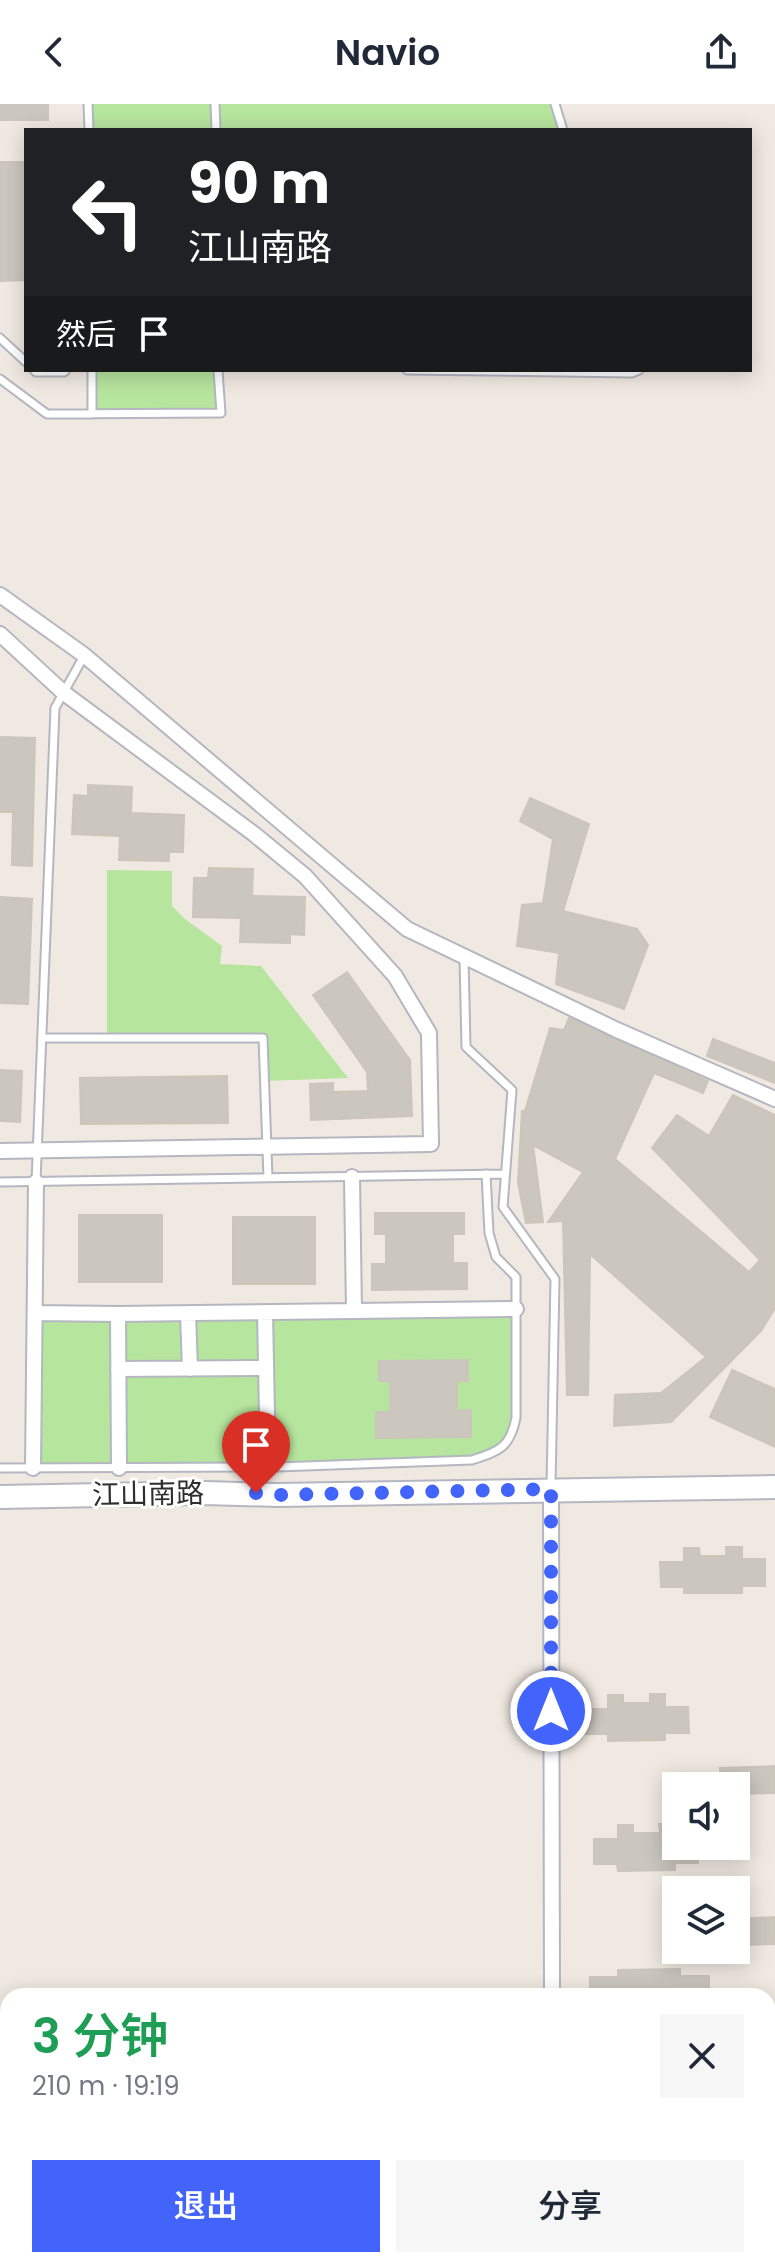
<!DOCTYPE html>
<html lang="zh">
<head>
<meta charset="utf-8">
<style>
	:root { --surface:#fff; --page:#f6f6f7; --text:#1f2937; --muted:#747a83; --accent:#4264fb }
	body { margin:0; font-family:Poppins,"Noto Sans SC",sans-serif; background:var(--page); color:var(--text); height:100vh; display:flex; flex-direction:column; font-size:30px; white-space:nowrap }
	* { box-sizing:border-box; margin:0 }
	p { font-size:26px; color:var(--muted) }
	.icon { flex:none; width:44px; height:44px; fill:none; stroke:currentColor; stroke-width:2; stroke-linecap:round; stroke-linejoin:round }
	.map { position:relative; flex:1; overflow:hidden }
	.details { position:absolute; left:0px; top:1884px; width:776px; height:280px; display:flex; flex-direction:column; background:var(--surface); border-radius:24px 24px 0 0; box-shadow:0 4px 20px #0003 }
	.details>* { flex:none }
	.top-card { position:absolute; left:24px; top:24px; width:728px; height:244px; border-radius:0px; box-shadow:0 4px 20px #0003; background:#202124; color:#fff; overflow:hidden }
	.controls { position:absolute; left:662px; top:1668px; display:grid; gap:16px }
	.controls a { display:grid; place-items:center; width:88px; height:88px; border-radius:0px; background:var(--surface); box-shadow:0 4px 20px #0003; font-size:40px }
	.pin { position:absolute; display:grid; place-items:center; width:68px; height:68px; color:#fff; margin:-82px -34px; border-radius:50% 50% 50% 0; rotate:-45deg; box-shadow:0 0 8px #0007 }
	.pin .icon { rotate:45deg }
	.me { position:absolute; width:88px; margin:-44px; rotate:0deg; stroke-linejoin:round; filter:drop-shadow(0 0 6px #0008) }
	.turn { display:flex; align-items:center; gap:28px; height:168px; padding:0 32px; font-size:36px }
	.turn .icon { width:104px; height:104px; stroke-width:2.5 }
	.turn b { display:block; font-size:56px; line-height:68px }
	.then { display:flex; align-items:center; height:76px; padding:0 32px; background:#0003; gap:16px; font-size:30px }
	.round { display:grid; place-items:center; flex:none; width:84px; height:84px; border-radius:0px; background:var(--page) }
	.overview { display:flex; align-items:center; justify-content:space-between; height:136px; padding:0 32px }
	h1 { font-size:48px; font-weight:600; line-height:60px; color:#1e9e55 }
	.action { display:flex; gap:16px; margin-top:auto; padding:16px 32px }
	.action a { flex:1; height:92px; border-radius:0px; background:var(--accent); color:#fff; font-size:32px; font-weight:600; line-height:92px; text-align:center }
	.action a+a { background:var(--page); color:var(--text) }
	header { display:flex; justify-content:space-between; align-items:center; height:104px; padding:0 32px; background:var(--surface); font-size:36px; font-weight:600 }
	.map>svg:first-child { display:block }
	.green { fill:#b6e59e }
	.building { fill:#cbc7bf; stroke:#cbc5ba; stroke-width:2 }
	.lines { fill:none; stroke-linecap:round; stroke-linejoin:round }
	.lane-casing { stroke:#b4b7c1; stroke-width:11 }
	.street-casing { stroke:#b4b7c1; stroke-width:18 }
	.secondary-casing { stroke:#b4b7c1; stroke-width:26 }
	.primary-casing { stroke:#c9c9c9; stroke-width:28 }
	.highway-casing { stroke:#c9c9c9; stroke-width:32 }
	.lane { stroke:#fff; stroke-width:7 }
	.street { stroke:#fff; stroke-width:14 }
	.secondary { stroke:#fff; stroke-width:22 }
	.primary { stroke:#f2d163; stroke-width:24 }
	.highway { stroke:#ffa35c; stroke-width:28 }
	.route { stroke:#4264fb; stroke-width:14; stroke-dasharray:0 25.2 }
	.labels { text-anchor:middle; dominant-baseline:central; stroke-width:6; stroke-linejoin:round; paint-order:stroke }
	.street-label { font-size:28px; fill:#2e2e2e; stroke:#fff }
</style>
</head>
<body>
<header><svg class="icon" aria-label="back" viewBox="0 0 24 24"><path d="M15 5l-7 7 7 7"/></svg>Navio<svg class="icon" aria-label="share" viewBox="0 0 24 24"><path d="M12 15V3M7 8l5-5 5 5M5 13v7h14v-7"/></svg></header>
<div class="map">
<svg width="775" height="2164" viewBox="0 0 775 2164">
	<rect width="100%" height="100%" fill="#efe9e1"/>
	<path class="green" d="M 88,0 L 555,0 L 563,26 L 89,26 Z
		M 92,266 L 218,266 L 221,309 L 92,310 Z
		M 107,766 L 172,767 L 172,802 L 185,815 L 222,842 L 220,860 L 261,862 L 348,974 L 264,977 L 263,934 L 107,934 Z
		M 516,1205 L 516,1314 L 500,1346 L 472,1356 L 33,1364 L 35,1209 Z"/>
	<path class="building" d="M 0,0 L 48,0 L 48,16 L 0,16 Z
		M 0,58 L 26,58 L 26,176 L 0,177 Z
		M 0,633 L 35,634 L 32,762 L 12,761 L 13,708 L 0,708 Z
		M 88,681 L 132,683 L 131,709 L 184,711 L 183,748 L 169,748 L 169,757 L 119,756 L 120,732 L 72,730 L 74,691 L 88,692 Z
		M 530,694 L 589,720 L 563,807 L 637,825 L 648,841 L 624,905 L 556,880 L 559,849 L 517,842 L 522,801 L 543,799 L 553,735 L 520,717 Z
		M 209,764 L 253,765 L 252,792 L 305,793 L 304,831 L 290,830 L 290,839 L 240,838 L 241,814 L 193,813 L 194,774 L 208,774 Z
		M 0,793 L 32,795 L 28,900 L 0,899 Z
		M 347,868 L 410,956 L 412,1012 L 311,1016 L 310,980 L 333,979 L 333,988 L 368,987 L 367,968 L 313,891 Z
		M 569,914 L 708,977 L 703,989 L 654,969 L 615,1055 L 749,1168 L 760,1156 L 652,1044 L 677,1011 L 709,1032 L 733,991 L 775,1011 L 775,1204 L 761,1227 L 671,1318 L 614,1322 L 615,1291 L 661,1289 L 706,1253 L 590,1150 L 588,1291 L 567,1291 L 563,1117 L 548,1118 L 583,1068 L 533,1041 L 543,1118 L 526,1119 L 518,1079 L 522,1007 L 525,1007 L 550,924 L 564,926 Z
		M 713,935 L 775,959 L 775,979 L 707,952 Z
		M 0,966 L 22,967 L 20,1018 L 0,1017 Z
		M 227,972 L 228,1019 L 81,1020 L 80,974 Z
		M 375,1109 L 464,1109 L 464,1130 L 453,1130 L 453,1159 L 467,1159 L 467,1185 L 372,1186 L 372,1160 L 386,1160 L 386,1130 L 375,1130 Z
		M 79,1111 L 162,1111 L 162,1178 L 79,1178 Z
		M 233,1113 L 315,1113 L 315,1180 L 233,1180 Z
		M 468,1256 L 468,1277 L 457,1277 L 457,1307 L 471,1306 L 471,1333 L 376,1334 L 376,1308 L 390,1308 L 390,1277 L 379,1277 L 379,1257 Z
		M 732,1266 L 775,1285 L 775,1343 L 710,1313 Z
		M 726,1443 L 742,1443 L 742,1455 L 765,1455 L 765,1482 L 742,1482 L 742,1489 L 684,1489 L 684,1483 L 661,1483 L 660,1458 L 684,1458 L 684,1444 L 699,1444 L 700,1452 L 726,1452 Z
		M 650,1590 L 665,1590 L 665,1603 L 688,1603 L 689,1629 L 665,1629 L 665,1636 L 608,1637 L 608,1630 L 584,1630 L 584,1605 L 608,1605 L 608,1591 L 623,1591 L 623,1599 L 650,1599 Z
		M 775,1662 L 775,1689 L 736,1690 L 736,1682 L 721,1682 L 720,1664 Z
		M 659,1720 L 675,1720 L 676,1742 L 698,1742 L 698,1759 L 675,1759 L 675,1766 L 618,1767 L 617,1760 L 594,1760 L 594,1735 L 618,1735 L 618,1721 L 633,1721 L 633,1729 L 660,1729 Z
		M 775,1813 L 775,1840 L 736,1841 L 736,1815 Z
		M 680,1865 L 680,1872 L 709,1872 L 709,1892 L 590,1892 L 590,1873 L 618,1873 L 618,1866 Z"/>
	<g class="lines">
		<g class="lane-casing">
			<path id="lane" d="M 88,0 L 89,26
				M 215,0 L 216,26
				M 555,0 L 563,26
				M 0,234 L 26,258
				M 34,266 L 36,268 L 64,268 L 66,266
				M 92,266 L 92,310
				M 407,266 L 632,269 L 639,266
				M 0,275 L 47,310 L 221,309 L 218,266
				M 464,853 L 466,943 L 512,986 L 503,1103 L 555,1175 L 551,1382
				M 42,934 L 263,934 L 268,1074
				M 0,1078 L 505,1070
				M 36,1078 L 55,604 L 84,552
				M 0,1364 L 277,1363 L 472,1356 C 499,1347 510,1344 516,1314 L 516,1173 L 496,1153 L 489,1129 L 486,1070"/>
		</g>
		<g class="street-casing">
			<path id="street" d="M 0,491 L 84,551 L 407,825 L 617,926 L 775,995
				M 0,530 L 64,589 L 254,730 L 305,772 L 395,872 L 429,929 L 431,1040 L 0,1047
				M 352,1073 L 354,1207
				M 265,1208 L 268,1363
				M 35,1209 L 118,1210 L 516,1205
				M 188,1209 L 190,1265
				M 118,1210 L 119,1364
				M 118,1265 L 266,1264
				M 33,1364 L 36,1078
				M 551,1385 L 552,1892"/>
		</g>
		<g class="secondary-casing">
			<path id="secondary" d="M 0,1393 L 205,1389 L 277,1391 L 775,1383"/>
		</g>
		<g class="primary-casing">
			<path id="primary" d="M 0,2122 L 8,2122"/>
		</g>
		<g class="highway-casing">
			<path id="highway" d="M 0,1953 L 8,1962
				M 768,2098 L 775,2098
				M 768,2125 L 775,2124
				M 0,2139 L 8,2138
				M 768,2154 L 775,2154
				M 362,2164 L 689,2156"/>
		</g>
		<use href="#lane" class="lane"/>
		<use href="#street" class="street"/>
		<use href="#secondary" class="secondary"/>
		<use href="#primary" class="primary"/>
		<use href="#highway" class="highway"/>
	</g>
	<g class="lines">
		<path class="route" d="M 256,1389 L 277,1391 L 551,1385 L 551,1607"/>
	</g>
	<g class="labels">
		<g class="street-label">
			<text transform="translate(148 1390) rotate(-1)">江山南路</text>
		</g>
	</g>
</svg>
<div class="controls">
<a><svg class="icon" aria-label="sound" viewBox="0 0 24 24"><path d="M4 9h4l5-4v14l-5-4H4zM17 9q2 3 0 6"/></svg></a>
<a><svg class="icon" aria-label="layers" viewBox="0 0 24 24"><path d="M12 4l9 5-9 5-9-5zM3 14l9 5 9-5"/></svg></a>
</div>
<div class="pin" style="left:256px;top:1389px;background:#d93025"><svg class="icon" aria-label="arrive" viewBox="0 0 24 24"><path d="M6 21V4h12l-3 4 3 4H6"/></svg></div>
<svg class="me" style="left:551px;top:1607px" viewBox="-20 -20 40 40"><circle r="17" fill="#4264fb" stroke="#fff" stroke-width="3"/><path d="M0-11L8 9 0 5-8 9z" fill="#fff"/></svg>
<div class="top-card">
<div class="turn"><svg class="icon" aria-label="left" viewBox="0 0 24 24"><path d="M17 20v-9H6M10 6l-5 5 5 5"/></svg><div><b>90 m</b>江山南路</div></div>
<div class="then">然后<svg class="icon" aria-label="arrive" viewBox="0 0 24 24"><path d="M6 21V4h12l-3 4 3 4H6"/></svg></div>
</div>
<section class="details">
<div class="overview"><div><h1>3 分钟</h1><p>210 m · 19:19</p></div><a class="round"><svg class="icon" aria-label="close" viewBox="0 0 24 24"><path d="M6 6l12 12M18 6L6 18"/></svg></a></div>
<div class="action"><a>退出</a><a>分享</a></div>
</section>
</div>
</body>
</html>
